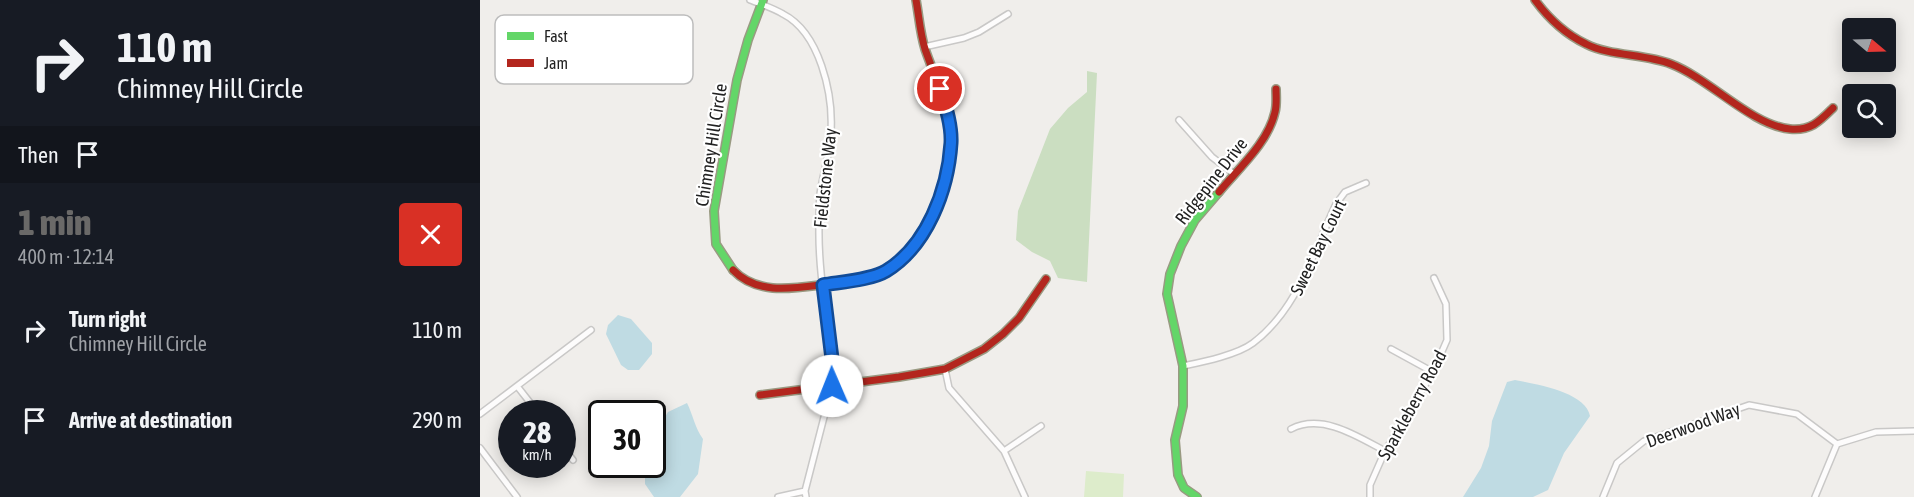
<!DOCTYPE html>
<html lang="en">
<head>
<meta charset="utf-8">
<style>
	:root { --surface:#171b24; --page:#242831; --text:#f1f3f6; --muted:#9ea1a6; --accent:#6a6968 }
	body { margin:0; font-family:"Asap Condensed",sans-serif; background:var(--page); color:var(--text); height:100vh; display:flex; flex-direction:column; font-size:22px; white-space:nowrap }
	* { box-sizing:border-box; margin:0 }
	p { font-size:20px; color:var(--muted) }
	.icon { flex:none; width:33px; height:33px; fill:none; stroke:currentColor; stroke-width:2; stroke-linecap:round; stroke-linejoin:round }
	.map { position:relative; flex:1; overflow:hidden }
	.panel { display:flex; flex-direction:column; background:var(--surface); width:480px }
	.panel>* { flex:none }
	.hud { background:#171b24; color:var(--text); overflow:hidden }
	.needle { width:39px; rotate:109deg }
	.controls { position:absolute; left:1362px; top:18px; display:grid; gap:12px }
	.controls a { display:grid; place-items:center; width:54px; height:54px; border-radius:6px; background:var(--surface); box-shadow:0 3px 15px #0003; font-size:30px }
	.speed { position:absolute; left:18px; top:400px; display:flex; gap:12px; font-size:30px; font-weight:700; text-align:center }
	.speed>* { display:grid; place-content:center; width:78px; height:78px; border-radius:50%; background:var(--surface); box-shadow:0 3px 15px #0003; line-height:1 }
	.speed small { font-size:15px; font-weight:400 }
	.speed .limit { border:3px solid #111; border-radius:9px; background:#fff; color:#111 }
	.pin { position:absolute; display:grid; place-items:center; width:51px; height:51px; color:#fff; margin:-26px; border:3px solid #fff; border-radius:50%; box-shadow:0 2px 6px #0007 }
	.me { position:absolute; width:66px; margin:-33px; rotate:359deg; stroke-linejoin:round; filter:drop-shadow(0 0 4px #0008) }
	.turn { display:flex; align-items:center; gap:21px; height:126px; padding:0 18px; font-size:27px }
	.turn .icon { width:78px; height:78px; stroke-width:2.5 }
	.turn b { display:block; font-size:42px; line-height:51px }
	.then { display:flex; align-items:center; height:57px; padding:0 18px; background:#0003; gap:12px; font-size:22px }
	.round { display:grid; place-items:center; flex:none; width:63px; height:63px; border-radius:6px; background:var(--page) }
	.summary { display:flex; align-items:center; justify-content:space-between; height:102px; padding:0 18px }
	h1 { font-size:36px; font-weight:800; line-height:45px; color:var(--accent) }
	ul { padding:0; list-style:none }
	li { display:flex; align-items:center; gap:18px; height:90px; padding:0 18px }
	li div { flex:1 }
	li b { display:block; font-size:22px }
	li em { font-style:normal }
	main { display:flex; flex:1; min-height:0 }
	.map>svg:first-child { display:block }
	.grass { fill:#ddeccb }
	.forest { fill:#cbdec1 }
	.water { fill:#bfdbe3 }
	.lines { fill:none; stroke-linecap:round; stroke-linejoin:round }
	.street-casing { stroke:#c9c8c7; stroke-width:8 }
	.fast-casing { stroke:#999a82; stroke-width:10 }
	.jam-casing { stroke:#999a82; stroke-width:10 }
	.street { stroke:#fdfcfc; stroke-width:5 }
	.fast { stroke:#63d668; stroke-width:7 }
	.jam { stroke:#b3261e; stroke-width:7 }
	.route-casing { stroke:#114b97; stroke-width:15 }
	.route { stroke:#1a73e8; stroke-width:10 }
	.labels { text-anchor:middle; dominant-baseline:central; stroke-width:4.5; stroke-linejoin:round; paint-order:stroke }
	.street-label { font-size:18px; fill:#222; stroke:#fff }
	.key { fill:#fff; stroke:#bdbdbd; stroke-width:1.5 }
	.key-label { font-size:16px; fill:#222 }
</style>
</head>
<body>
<main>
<section class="panel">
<div class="hud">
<div class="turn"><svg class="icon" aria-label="right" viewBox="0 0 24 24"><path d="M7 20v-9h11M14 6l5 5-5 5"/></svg><div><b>110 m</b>Chimney Hill Circle</div></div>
<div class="then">Then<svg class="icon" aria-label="arrive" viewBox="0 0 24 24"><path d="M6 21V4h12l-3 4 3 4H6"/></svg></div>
</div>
<div class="summary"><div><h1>1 min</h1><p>400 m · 12:14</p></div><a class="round" style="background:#d93025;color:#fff"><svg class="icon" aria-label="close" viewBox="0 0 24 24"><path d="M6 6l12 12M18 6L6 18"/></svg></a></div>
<ul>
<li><svg class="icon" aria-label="right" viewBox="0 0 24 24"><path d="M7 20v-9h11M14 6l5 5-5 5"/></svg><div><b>Turn right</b><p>Chimney Hill Circle</p></div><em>110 m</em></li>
<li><svg class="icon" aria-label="arrive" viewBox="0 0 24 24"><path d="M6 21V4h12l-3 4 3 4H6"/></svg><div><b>Arrive at destination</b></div><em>290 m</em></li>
</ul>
</section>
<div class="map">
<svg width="1434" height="497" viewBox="0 0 1434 497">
	<rect width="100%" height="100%" fill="#f0eeeb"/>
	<path class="grass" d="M 606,471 L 644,474 L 643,497 L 604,497 Z"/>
	<path class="forest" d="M 607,71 L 617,73 L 607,282 L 578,278 L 570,261 L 552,252 L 536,240 L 538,211 L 570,129 L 588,108 L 607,92 Z"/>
	<path class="water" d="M 138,315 L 151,319 L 172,343 L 172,354 L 159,370 L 148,370 L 141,365 L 126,334 L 128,325 Z
		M 1035,380 C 1055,384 1106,392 1110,416 L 1084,453 L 1068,490 L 1053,497 L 983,497 L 1001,468 L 1009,446 L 1012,421 L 1027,382 Z
		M 207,403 C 213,415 215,428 223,439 L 218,474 L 200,497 L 174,497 L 165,484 L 165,465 L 172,465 L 173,419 L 183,420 L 188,412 Z"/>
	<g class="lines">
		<g class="street-casing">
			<path id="street" d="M 270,0 C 281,4 293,8 303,14 C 340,33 353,94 351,131 C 350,153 343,173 340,194 C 339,205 339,216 339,226 C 338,273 348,321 353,367 L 352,386 L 325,491 L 326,497
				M 444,47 L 484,38 L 499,32 L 528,14
				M 699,120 L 732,157 L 754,174
				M 911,349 L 953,372
				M 703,366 C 722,362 757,355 773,343 C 818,309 833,253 856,204 L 865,192 L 886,183
				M 465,369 L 469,388 L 524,451 L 545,497
				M 37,386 L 59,414
				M 0,414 L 111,330
				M 811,429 C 842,413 877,436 905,451
				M 1357,444 L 1396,432 L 1434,431
				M 82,446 L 93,460
				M 0,448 L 37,497
				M 524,451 L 561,426
				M 298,497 L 325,491
				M 890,497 L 890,485 L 905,451 L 953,372 L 967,340 L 966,304 L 954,278
				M 1123,497 L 1137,463 L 1164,441 L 1269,405 L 1317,414 L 1357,444
				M 1335,497 L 1357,444"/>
		</g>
		<g class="fast-casing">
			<path id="fast" d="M 253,270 L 236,244 L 234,211 L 257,80 L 268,40 L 283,0
				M 717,497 L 704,488 L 698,475 L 695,440 L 703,406 L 703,366 L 687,294 L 690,274 L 701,246 L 715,220 L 739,192"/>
		</g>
		<g class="jam-casing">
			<path id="jam" d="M 1055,0 C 1069,19 1085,34 1106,44 C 1129,56 1166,54 1191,64 C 1230,79 1271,125 1310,129 C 1331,131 1340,121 1353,108
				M 739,192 C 758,169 788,143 795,112 C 797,105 796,96 796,89
				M 253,270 C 278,296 315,288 348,284 C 371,282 398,279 417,264 C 451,237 476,170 470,128 C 466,100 454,75 445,49 C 440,33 439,16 436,0
				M 280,395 L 419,377 L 465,369 L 504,349 L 523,334 L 539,318 L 566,279"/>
		</g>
		<use href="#street" class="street"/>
		<use href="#fast" class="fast"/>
		<use href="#jam" class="jam"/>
	</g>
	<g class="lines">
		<g class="route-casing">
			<path id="route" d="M 352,386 L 353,367 L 343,285 C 361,282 391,280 406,271 C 447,246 468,190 471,143 C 472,125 466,106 460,89"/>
		</g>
		<use href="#route" class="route"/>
	</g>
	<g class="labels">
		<g class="street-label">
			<text transform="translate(231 145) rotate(-81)">Chimney Hill Circle</text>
			<text transform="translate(345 178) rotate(-84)">Fieldstone Way</text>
			<text transform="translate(731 181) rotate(-52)">Ridgepine Drive</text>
			<text transform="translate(838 247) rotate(-64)">Sweet Bay Court</text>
			<text transform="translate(932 405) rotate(-61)">Sparkleberry Road</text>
			<text transform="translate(1213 425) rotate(-20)">Deerwood Way</text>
		</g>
	</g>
	<rect x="15" y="15" width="198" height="69" rx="9" class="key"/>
	<rect x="27" y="32" width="27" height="8" fill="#63d668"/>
	<rect x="27" y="59" width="27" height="8" fill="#b3261e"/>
	<g class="key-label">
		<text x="64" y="42">Fast</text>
		<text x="64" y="69">Jam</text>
	</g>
</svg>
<div class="controls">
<a><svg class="needle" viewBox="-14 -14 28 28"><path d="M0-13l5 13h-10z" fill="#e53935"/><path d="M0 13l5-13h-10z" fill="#9ea1a6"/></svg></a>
<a><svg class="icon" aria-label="search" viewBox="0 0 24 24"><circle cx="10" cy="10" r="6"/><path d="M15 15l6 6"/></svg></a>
</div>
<div class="speed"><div>28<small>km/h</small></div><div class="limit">30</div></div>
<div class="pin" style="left:460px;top:89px;background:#d93025"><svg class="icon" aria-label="arrive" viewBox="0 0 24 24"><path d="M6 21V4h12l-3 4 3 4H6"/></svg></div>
<svg class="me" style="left:352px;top:386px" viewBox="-20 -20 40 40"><circle r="19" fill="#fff"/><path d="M0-13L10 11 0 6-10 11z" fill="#1a73e8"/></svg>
</div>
</main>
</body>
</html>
